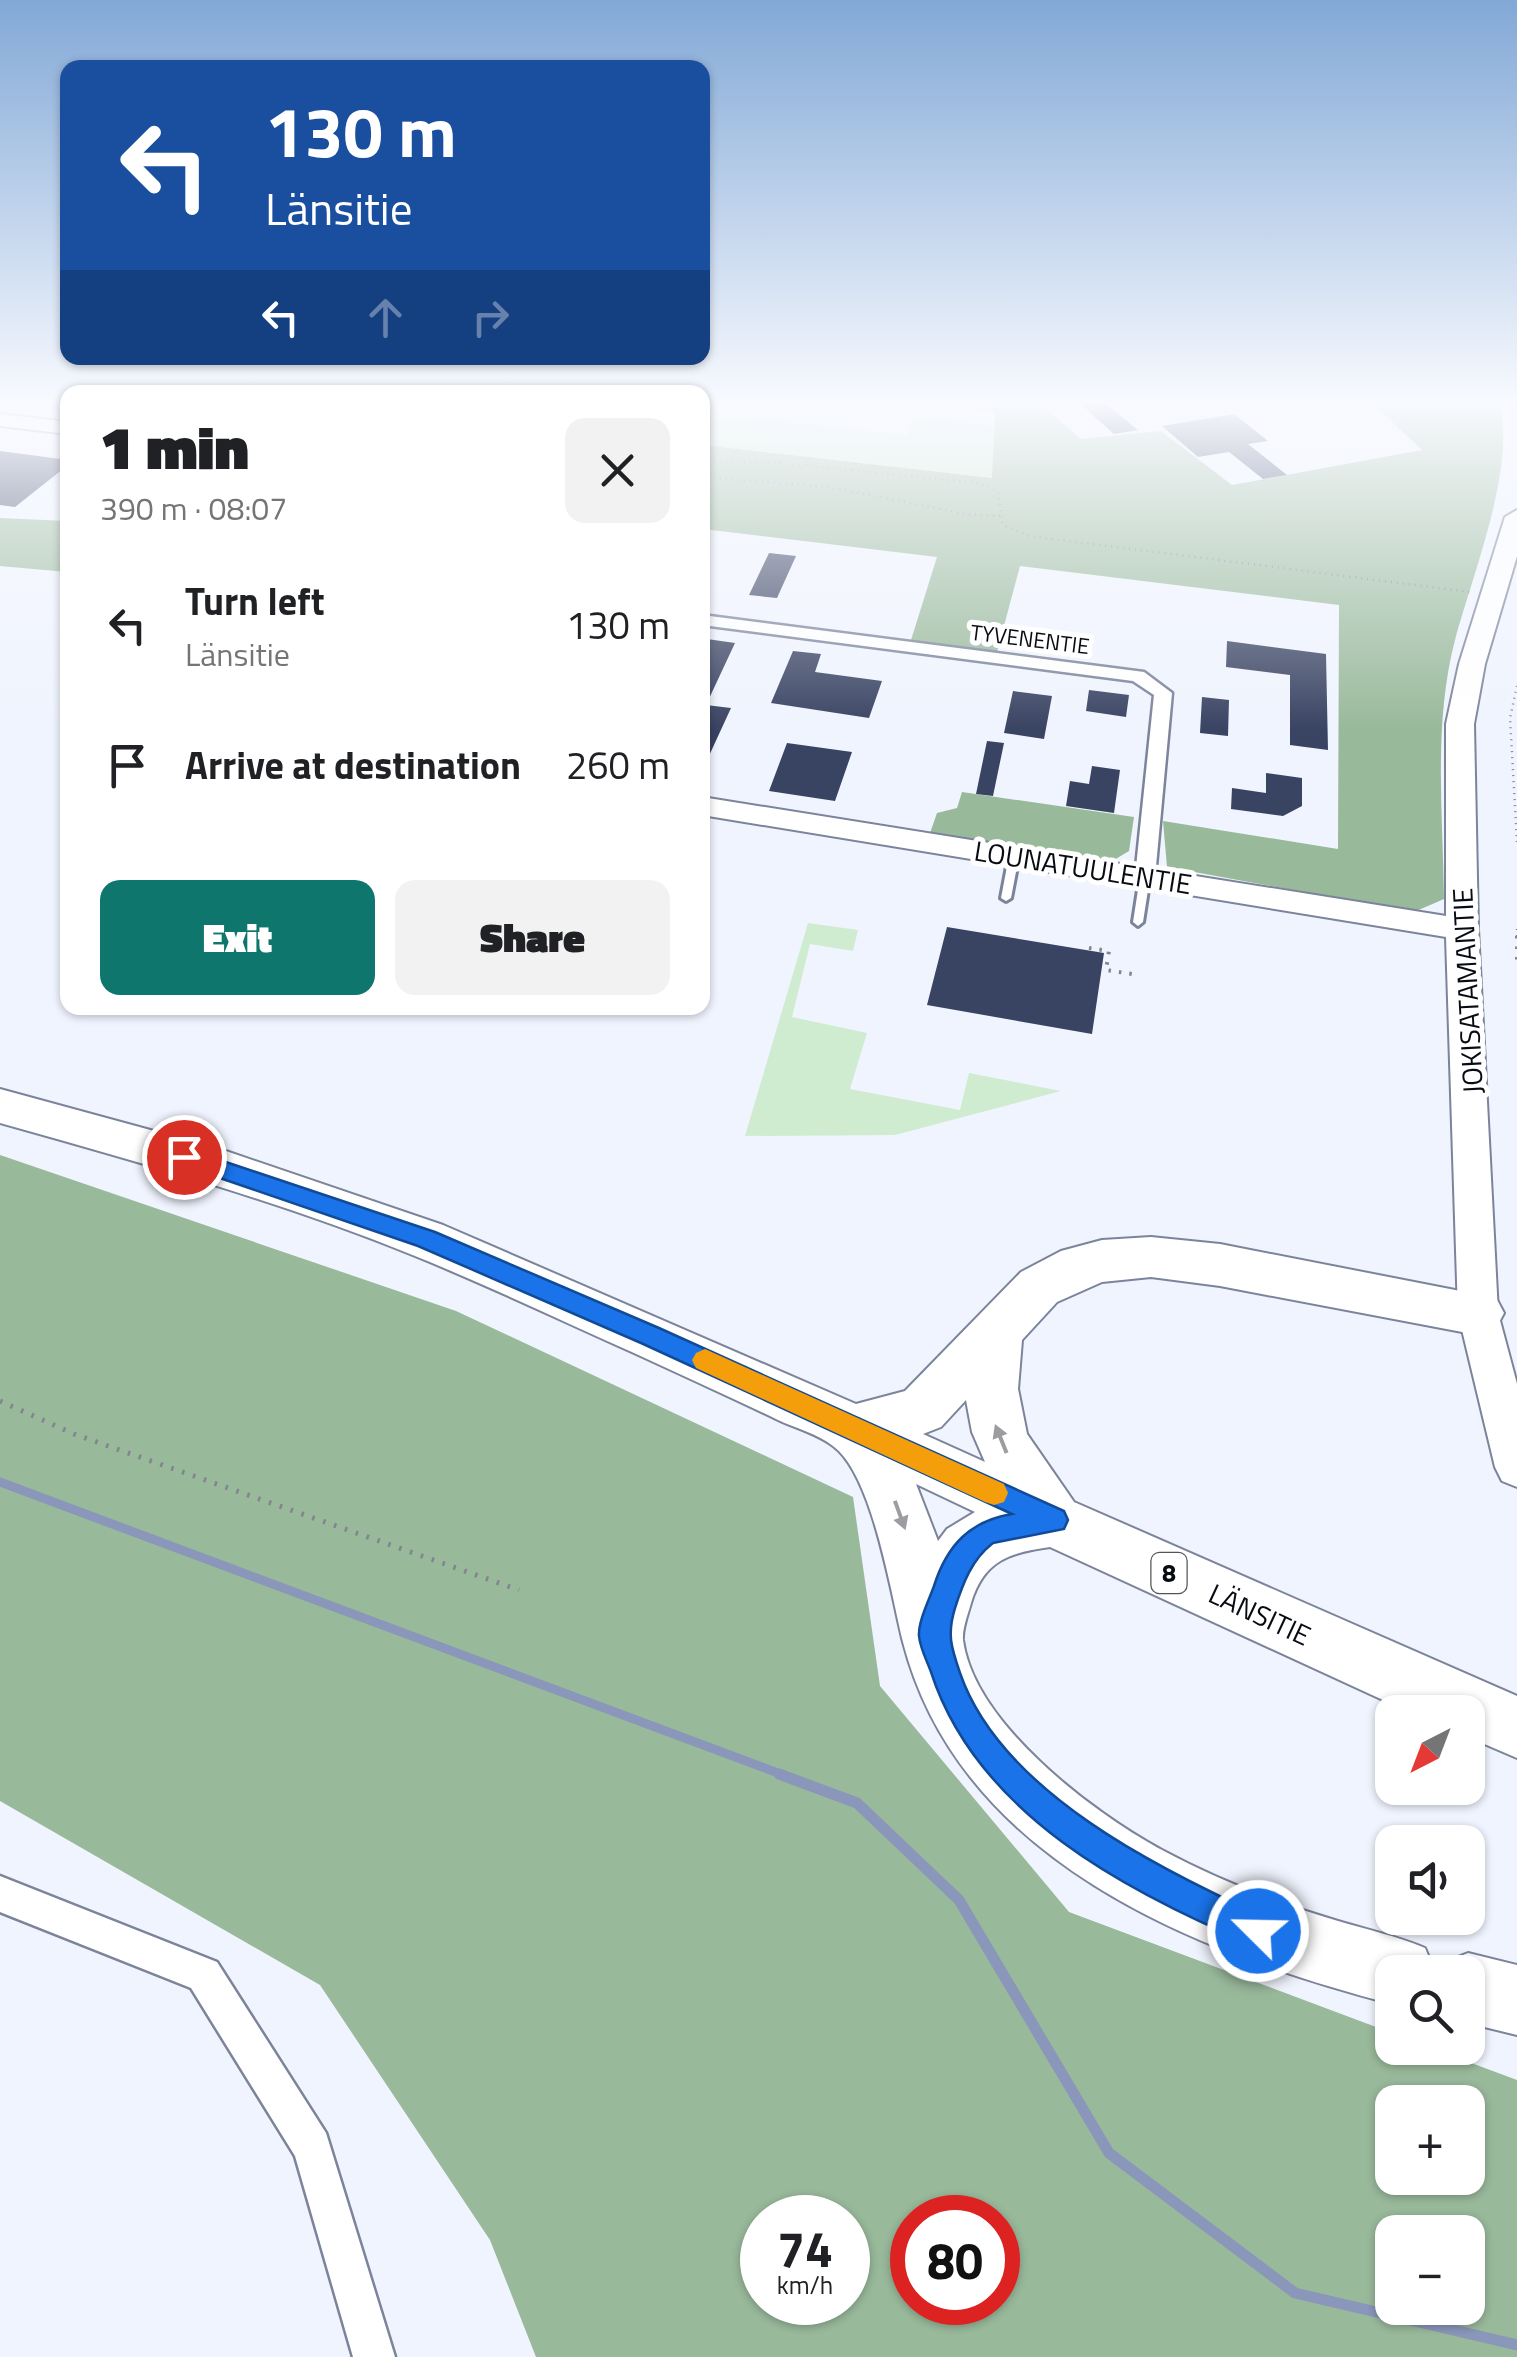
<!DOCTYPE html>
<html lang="en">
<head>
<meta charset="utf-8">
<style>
	:root { --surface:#fff; --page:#f2f2f2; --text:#202124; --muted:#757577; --accent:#0f766e }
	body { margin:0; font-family:"Titillium Web",sans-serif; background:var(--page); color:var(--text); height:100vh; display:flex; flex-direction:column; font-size:38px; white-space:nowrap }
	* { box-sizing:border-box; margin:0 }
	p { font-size:32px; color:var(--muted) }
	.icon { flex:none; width:55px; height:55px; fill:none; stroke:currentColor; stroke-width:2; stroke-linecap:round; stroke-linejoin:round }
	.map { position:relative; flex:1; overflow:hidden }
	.drawer { position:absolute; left:60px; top:385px; width:650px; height:630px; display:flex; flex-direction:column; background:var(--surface); border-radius:20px; box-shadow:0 2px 8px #0004 }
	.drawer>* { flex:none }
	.hud { position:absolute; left:60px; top:60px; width:650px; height:305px; border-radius:20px; box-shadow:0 2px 8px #0004; background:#1a4fa0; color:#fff; overflow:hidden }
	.needle { width:65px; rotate:222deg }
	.fabs { position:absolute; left:1375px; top:1695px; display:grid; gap:20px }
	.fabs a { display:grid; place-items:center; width:110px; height:110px; border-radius:20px; background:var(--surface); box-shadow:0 2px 8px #0004; font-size:50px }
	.speed { position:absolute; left:740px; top:2195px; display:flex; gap:20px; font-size:50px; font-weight:700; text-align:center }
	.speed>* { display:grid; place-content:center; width:130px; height:130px; border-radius:50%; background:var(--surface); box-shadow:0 2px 8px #0004; line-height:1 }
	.speed small { font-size:25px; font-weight:400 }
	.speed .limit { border:15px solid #d22; background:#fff; color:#111 }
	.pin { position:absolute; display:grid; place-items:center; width:85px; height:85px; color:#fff; margin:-42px; border:5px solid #fff; border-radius:50%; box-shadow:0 2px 10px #0007 }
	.me { position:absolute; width:110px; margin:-55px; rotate:293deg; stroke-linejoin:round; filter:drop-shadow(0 0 8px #0008) }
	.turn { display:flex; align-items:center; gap:35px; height:210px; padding:0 40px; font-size:45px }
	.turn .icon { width:130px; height:130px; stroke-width:2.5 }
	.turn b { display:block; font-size:70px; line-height:85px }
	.lanes { display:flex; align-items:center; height:95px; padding:0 40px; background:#0003; justify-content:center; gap:50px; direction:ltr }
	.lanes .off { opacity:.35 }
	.round { display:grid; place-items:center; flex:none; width:105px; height:105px; border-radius:20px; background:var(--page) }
	.headline { display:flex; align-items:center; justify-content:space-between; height:170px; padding:0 40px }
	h1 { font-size:60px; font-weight:800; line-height:75px }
	.primary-button { display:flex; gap:20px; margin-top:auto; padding:20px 40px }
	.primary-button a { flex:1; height:115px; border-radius:20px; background:var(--accent); color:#fff; font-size:40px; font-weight:800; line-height:115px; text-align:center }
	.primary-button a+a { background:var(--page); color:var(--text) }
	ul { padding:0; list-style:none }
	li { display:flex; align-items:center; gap:30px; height:140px; padding:0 40px }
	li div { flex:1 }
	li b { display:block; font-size:38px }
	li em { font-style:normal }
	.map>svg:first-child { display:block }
	.green { fill:#cfecd0 }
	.forest { fill:#99b99b; fill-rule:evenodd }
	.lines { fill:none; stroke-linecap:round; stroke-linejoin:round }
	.stream-far1 { stroke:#8a96ba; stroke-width:9 }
	.stream { stroke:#8a96ba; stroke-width:11 }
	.building { fill:#394362 }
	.lane-casing { stroke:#7c849b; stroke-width:6 }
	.street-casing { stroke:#7c849b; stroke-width:5 }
	.secondary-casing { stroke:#7c849b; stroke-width:4 }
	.highway-casing { stroke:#7c849b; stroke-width:4 }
	.path-far2 { stroke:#82858e; stroke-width:2.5; stroke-dasharray:1 5; stroke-linecap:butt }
	.path-far1 { stroke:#82858e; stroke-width:4; stroke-dasharray:2.5 8; stroke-linecap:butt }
	.path { stroke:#82858e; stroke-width:5; stroke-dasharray:2.5 9; stroke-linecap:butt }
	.lane { fill:#fff; fill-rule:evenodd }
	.street { fill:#fff; fill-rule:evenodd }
	.secondary { fill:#fff; fill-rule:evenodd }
	.highway { fill:#fff; fill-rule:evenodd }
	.oneway { fill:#9d9da1 }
	.route { fill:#1a73e8; stroke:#114b97; stroke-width:2.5 }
	.slow { fill:#f59e0b }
	.labels { text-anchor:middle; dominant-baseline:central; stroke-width:10; stroke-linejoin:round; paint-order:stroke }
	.far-street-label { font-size:22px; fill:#090b13; stroke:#fff }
	.shield { fill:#fff; stroke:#53545a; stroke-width:2.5 }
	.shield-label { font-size:25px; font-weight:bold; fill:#090b13 }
	.street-label { font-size:28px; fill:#090b13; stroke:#fff }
</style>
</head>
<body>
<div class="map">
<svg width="1517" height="2357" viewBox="0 0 1517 2357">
	<rect width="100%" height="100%" fill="#f0f4fe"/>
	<path class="green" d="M 703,413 L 907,435 L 912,417 L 994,426 L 993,478 L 703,445 Z
		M 808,923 L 858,930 L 853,951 L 810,944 L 792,1017 L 867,1033 L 850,1089 L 960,1110 L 969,1073 L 1061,1091 L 895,1135 L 745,1136 Z"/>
	<path class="forest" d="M 938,401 L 1037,401 L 1081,439 L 1161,431 L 1232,485 L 1422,450 L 1370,401 L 1499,401 C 1517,465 1473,573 1455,640 C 1433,724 1443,814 1444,899 L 1414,912 L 1167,867 L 1163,821 L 1338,849 L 1339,605 L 1020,566 L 997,652 L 911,640 L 937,557 L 703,529 L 703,445 L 992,478 L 995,412 L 924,403 Z
		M 0,518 L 67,521 L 67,572 L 0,566 Z
		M 962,792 L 1134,817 L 1129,851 L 1109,863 L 930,833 L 937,813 L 957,808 Z
		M 0,1155 L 456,1311 L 853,1497 L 880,1686 L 1069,1912 L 1392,2033 L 1392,2048 L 1431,2048 L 1517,2080 L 1517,2357 L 536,2357 L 490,2240 L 320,1985 L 0,1801 ZM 1392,2102 L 1468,2102 L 1468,2178 L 1392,2178 ZM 762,2218 L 848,2218 L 848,2302 L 762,2302 ZM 912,2218 L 998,2218 L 998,2302 L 912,2302 ZM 1392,2232 L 1468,2232 L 1468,2308 L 1392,2308 Z"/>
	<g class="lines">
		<path class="stream-far1" d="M 0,1482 L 786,1776"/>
		<path class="stream" d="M 779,1774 L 857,1803 L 959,1900 L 1109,2153 L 1295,2293 L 1517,2345"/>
	</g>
	<path class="building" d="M 1077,401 L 1103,401 L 1138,430 L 1114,434 Z
		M 1234,414 L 1268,441 L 1248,444 L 1287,475 L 1263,479 L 1229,452 L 1198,457 L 1162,426 Z
		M 0,451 L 68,460 L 68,465 L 15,507 L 0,505 Z
		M 769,553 L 796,556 L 777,598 L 749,595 Z
		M 707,639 L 735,643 L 706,705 L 731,708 L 702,771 L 702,649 Z
		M 1227,641 L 1326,654 L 1328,750 L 1290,745 L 1290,675 L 1226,667 Z
		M 793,651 L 821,654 L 815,672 L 882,681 L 869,718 L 771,703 Z
		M 1089,690 L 1129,695 L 1126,717 L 1086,711 Z
		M 1013,691 L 1052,696 L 1044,739 L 1004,733 Z
		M 1202,697 L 1229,700 L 1228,736 L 1200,733 Z
		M 987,741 L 1004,743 L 993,796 L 976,794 Z
		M 787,743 L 852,752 L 835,801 L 769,791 Z
		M 1092,766 L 1120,770 L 1114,813 L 1066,806 L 1070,781 L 1089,784 Z
		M 1266,773 L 1302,778 L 1302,806 L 1283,816 L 1231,809 L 1232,788 L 1266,793 Z
		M 947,927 L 1104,953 L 1092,1034 L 927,1005 Z"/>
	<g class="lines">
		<g class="lane-casing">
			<path id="lane" d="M 1014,853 L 1019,856 L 1011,898 L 1006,901 L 1001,898 L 1009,856 Z
				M 1145,874 L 1150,877 L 1143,922 L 1138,926 L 1133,922 L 1140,877 Z"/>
		</g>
		<g class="street-casing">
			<path id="street" d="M 702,615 L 1144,672 L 1172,693 L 1155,877 L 1145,884 L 1135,877 L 1154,695 L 1133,681 L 702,625 Z
				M 0,1876 L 217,1962 L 326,2133 L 395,2357 L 353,2357 L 295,2156 L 191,1988 L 0,1912 Z"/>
		</g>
		<g class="secondary-casing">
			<path id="secondary" d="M 0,414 L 68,422 L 68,434 L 0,426 Z
				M 1517,510 L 1517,556 L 1485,664 L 1474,724 L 1478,929 L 1498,1313 L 1517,1384 L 1517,1487 L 1502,1481 L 1495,1467 L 1458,1313 L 1446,937 L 702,815 L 702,797 L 1446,916 L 1446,724 L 1459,664 L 1505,517 Z"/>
		</g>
		<g class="highway-casing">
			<path id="highway" d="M 0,1089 L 220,1149 L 443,1225 L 856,1404 L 905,1391 L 1021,1272 L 1061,1251 L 1102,1240 L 1151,1237 L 1220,1244 L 1496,1298 L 1504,1313 L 1496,1328 L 1478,1335 L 1220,1286 L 1151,1277 L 1102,1282 L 1057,1302 L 1022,1340 L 1018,1389 L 1027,1434 L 1074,1502 L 1517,1696 L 1517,1758 L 1468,1737 L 1468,1712 L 1409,1712 L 1050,1547 C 1009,1553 984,1560 971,1603 C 968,1614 962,1629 963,1640 C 974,1723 1093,1813 1162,1850 C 1218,1880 1277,1903 1338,1921 C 1368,1930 1397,1936 1425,1948 L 1435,1972 L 1392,1972 L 1392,2004 C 1194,1952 960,1861 903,1642 C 891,1595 873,1475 833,1446 C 818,1434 795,1428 778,1420 C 730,1397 682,1375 634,1353 C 560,1320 485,1284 410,1254 C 277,1200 138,1162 0,1123 ZM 966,1400 L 972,1432 L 985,1462 L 923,1434 L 941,1427 ZM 916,1484 L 975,1512 L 947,1529 L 938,1541 Z
				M 1468,1953 L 1517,1965 L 1517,2035 L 1468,2023 L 1468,1972 L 1440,1972 L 1443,1963 Z"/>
		</g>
		<path class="path-far2" d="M 702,461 L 770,462 L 978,483 L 998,491 L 1003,525 L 1029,536 L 1470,592
			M 807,465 L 810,455
			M 853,470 L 857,459
			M 702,477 L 830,487 L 965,514 L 1002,516
			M 1517,686 L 1510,718 L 1517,842
			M 1517,929 L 1517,938"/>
		<path class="path-far1" d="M 1517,936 L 1517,960
			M 1089,948 L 1109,951 L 1106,970 L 1132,974"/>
		<path class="path" d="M 0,1401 L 74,1434 L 519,1590"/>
		<use href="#lane" class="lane"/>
		<use href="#street" class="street"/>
		<use href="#secondary" class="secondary"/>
		<use href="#highway" class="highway"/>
	</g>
	<defs><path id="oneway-solid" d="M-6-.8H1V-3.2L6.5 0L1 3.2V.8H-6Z" transform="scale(2.5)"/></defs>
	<g class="oneway">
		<use href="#oneway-solid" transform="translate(1001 1439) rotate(-112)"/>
		<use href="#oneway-solid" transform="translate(900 1515) rotate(70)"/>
	</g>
	<linearGradient id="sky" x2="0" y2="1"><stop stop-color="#82a8d6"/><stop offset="0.55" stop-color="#f8faff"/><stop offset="1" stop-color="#f8faff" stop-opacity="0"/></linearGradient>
	<rect width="1517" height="731" fill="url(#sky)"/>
	<path class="route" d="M 184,1148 L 435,1232 L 659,1328 L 1064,1511 L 1068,1520 L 1064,1529 L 993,1543 C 972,1559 963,1583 955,1608 C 947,1634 951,1647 960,1673 C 1001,1792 1162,1871 1269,1919 L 1274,1931 L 1269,1942 L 1258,1947 C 1128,1893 977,1814 931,1672 C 927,1661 920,1648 919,1636 C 918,1622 929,1600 934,1586 C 947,1545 970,1521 1012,1514 L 641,1343 L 418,1246 L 176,1163 L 176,1151 Z"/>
	<path class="slow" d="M 705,1349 L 1004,1484 L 1008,1493 L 1004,1502 L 994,1505 L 985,1502 L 696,1368 L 692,1360 L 696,1353 Z"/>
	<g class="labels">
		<g class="far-street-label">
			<text transform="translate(1030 639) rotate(7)">TYVENENTIE</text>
		</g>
		<rect class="shield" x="1151.5" y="1553" width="35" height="40" rx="8"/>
		<g class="shield-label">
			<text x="1169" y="1573">8</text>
		</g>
		<g class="street-label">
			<text transform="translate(1083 867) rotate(9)">LOUNATUULENTIE</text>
			<text transform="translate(1467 991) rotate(-93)">JOKISATAMANTIE</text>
			<text transform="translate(1260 1614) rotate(25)">LÄNSITIE</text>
		</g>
	</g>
</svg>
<div class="fabs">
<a><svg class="needle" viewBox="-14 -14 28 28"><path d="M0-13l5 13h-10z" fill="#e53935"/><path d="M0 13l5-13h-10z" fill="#757577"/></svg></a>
<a><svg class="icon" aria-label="sound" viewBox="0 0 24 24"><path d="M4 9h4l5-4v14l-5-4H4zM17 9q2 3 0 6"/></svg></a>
<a><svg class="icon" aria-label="search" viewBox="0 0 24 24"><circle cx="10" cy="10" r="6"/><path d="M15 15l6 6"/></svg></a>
<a>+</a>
<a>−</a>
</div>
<div class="speed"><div>74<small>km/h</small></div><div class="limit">80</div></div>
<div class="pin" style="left:184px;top:1157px;background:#d93025"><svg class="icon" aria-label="arrive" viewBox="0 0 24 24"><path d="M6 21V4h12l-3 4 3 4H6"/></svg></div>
<svg class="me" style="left:1258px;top:1931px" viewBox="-20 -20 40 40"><circle r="17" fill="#1a73e8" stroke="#fff" stroke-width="3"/><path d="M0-11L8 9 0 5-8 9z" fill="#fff"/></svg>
<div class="hud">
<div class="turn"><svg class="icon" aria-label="left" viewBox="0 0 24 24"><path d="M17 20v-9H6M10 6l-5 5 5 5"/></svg><div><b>130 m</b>Länsitie</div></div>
<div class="lanes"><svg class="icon" aria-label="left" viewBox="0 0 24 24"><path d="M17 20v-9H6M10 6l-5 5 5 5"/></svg><svg class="icon off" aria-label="ahead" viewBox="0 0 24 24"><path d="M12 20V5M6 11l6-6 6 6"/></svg><svg class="icon off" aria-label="right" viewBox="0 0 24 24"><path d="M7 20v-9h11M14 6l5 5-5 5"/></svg></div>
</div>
<section class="drawer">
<div class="headline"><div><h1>1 min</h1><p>390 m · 08:07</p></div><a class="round"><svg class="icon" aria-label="close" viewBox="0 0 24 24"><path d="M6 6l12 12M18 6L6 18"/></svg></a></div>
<ul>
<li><svg class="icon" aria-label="left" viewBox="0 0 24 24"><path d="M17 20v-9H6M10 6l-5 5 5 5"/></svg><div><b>Turn left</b><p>Länsitie</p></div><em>130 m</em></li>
<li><svg class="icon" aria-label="arrive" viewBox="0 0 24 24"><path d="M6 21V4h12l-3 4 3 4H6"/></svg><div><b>Arrive at destination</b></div><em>260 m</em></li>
</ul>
<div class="primary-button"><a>Exit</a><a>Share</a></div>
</section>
</div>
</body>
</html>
